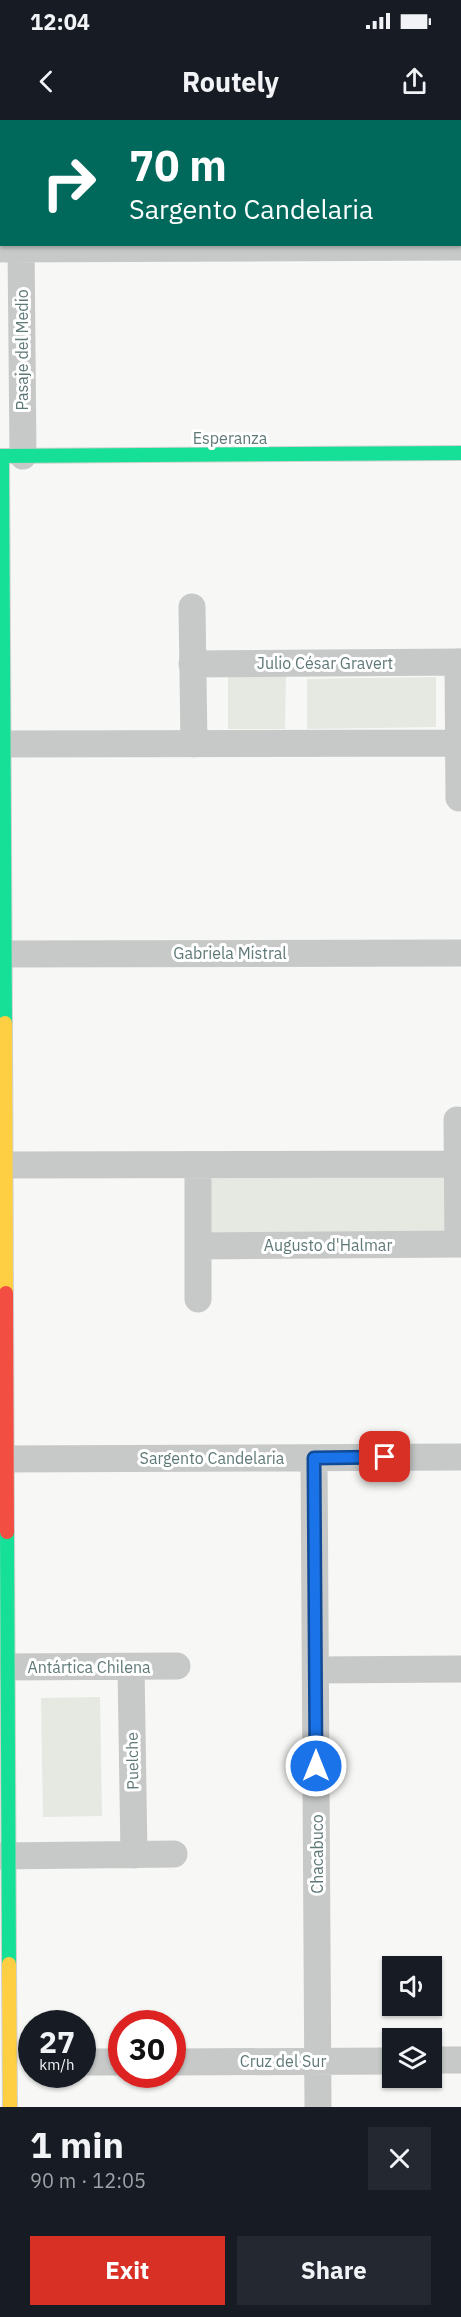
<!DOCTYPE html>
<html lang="en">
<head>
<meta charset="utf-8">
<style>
	:root { --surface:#171b24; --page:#242831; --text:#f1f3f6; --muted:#9ea1a6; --accent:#d93025 }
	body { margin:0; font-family:"IBM Plex Sans",sans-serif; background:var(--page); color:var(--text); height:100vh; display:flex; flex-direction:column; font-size:22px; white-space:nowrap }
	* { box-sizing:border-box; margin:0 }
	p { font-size:20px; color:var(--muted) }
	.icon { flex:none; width:33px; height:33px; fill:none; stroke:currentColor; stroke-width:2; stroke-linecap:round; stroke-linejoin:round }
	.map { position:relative; height:1987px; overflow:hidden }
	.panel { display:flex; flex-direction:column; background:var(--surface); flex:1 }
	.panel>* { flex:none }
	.banner { position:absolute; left:0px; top:0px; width:462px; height:126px; box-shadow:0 2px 4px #0004; background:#00695c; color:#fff; overflow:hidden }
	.buttons { position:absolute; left:382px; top:1836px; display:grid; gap:12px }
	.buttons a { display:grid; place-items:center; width:60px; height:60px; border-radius:0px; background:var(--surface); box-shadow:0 2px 4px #0004; font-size:30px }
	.speed { position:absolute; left:18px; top:1890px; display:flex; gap:12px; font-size:30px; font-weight:700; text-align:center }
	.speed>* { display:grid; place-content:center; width:78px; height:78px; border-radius:50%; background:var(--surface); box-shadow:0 2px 4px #0004; line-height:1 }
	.speed small { font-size:15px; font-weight:400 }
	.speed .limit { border:9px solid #d22; background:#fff; color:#111 }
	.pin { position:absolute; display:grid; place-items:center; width:51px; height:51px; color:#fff; margin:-26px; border-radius:12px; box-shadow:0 3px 9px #0006 }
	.me { position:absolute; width:66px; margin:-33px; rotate:0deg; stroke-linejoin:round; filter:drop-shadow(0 0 4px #0008) }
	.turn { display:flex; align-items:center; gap:21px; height:126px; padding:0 30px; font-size:27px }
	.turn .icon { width:78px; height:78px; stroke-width:2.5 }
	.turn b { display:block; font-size:42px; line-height:51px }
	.round { display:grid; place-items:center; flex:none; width:63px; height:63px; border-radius:0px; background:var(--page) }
	.headline { display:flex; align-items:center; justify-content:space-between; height:102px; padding:0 30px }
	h1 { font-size:36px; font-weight:700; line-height:45px }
	.button { display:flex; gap:12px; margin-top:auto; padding:12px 30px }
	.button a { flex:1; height:69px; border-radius:0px; background:var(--accent); color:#fff; font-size:24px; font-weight:700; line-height:69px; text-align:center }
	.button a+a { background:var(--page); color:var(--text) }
	.status { display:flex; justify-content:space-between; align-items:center; height:42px; padding:0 30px; background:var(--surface); direction:ltr }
	.status svg { height:16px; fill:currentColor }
	header { display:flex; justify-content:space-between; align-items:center; height:78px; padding:0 30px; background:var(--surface); font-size:27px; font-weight:700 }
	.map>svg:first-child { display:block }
	.green { fill:#e6e8e2 }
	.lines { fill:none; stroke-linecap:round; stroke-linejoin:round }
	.fast-casing { stroke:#cfd2d1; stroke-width:16 }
	.slow-casing { stroke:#cfd2d1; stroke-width:16 }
	.jam-casing { stroke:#cfd2d1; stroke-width:16 }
	.street { stroke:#c6c9c8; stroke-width:27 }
	.fast { stroke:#16e098; stroke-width:14 }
	.slow { stroke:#ffcf43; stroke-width:14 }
	.jam { stroke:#f24e42; stroke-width:14 }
	.route-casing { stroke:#114b97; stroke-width:15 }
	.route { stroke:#1a73e8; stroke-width:10 }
	.labels { text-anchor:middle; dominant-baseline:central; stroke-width:6; stroke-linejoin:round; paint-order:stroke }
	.street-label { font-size:16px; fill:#5f7978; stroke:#fff }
</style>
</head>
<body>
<div class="status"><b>12:04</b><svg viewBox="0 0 49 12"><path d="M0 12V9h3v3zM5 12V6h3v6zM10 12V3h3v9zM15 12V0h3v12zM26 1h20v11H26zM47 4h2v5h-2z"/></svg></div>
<header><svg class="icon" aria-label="back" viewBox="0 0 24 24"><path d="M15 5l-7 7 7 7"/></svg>Routely<svg class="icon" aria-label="share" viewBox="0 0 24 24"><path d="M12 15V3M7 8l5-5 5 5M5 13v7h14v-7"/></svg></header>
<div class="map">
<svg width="461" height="1987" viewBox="0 0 461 1987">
	<rect width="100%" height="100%" fill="#f7f7f6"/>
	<path class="green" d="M 228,549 L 286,549 L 285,609 L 228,609 Z
		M 436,557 L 436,607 L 307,609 L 307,559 Z
		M 217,1054 L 442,1054 L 453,1064 L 445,1113 L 216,1116 L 204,1107 L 206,1062 Z
		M 100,1577 L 102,1696 L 43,1697 L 41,1578 Z"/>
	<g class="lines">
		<g class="fast-casing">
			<path id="fast" d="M 0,336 L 461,333
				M 2,336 L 5,903
				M 7,1412 L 9,1844"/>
		</g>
		<g class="slow-casing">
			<path id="slow" d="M 5,903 L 6,1173
				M 9,1844 L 10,1987"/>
		</g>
		<g class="jam-casing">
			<path id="jam" d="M 6,1173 L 7,1412"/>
		</g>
		<path class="street" d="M 21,0 L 21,2
			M 21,124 L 23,336
			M 0,129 L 461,127
			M 192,487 L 194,624
			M 458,542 L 459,678
			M 192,544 L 461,542
			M 0,624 L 458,623
			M 0,834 L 461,833
			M 457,1000 L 458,1124
			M 0,1045 L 457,1044
			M 198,1045 L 198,1179
			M 198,1126 L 461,1124
			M 314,1338 L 318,1987
			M 0,1339 L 461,1337
			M 0,1547 L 177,1546
			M 131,1547 L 134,1735
			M 316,1550 L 461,1549
			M 0,1736 L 174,1734
			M 432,1940 L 461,1940
			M 82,1942 L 122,1942
			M 172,1942 L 393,1941"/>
		<use href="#fast" class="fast"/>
		<use href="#slow" class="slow"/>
		<use href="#jam" class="jam"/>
	</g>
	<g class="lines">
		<g class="route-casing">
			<path id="route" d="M 316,1646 L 314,1338 L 385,1337"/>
		</g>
		<use href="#route" class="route"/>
	</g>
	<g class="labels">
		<g class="street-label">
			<text transform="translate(22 230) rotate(-90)">Pasaje del Medio</text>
			<text x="230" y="318">Esperanza</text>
			<text x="325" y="543">Julio César Gravert</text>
			<text x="230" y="833">Gabriela Mistral</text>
			<text x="328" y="1125">Augusto d'Halmar</text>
			<text x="212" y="1338">Sargento Candelaria</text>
			<text x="89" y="1547">Antártica Chilena</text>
			<text transform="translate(132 1641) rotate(-91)">Puelche</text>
			<text transform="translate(317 1734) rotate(-90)">Chacabuco</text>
			<text x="283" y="1941">Cruz del Sur</text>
		</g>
	</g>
</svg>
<div class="buttons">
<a><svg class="icon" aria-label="sound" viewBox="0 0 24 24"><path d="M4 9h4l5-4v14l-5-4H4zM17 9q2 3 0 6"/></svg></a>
<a><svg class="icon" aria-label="layers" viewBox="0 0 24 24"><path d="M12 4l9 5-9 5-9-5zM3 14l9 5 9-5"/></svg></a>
</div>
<div class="speed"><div>27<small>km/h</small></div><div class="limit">30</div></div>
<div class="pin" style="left:385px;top:1337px;background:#d93025"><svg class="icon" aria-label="arrive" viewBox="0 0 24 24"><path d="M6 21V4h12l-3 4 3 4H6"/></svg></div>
<svg class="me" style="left:316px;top:1646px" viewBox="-20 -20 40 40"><circle r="17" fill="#1a73e8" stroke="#fff" stroke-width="3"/><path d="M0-11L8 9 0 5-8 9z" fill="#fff"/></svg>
<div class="banner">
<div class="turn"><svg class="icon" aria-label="right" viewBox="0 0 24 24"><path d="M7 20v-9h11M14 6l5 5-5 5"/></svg><div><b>70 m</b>Sargento Candelaria</div></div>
</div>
</div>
<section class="panel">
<div class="headline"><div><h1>1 min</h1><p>90 m · 12:05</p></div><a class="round"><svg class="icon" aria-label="close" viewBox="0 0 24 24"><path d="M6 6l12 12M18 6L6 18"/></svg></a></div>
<div class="button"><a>Exit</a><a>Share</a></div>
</section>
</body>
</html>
